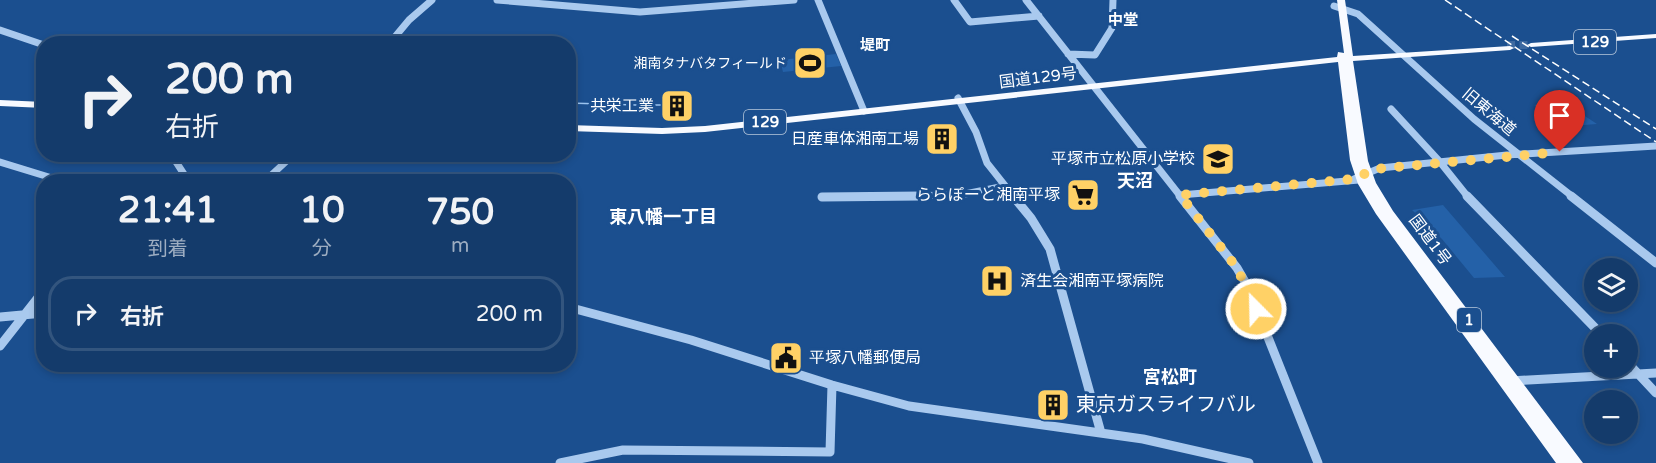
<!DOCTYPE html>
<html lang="ja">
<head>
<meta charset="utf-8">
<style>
	:root { --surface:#143b6b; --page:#1d4271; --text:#f1f3f6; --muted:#9dadc1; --line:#33557e }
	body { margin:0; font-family:"Varela Round","Noto Sans JP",sans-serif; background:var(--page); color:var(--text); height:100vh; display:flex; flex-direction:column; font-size:22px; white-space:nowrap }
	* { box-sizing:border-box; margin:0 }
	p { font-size:20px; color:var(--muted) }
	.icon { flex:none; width:33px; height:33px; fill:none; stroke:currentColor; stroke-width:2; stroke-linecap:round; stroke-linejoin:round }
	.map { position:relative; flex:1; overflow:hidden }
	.panel { position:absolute; left:36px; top:174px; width:540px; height:198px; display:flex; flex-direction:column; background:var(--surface); border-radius:24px; box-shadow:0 3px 9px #0003,0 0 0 2px var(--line) }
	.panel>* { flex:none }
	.top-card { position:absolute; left:36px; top:36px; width:540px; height:126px; border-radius:24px; box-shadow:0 3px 9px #0003,0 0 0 2px var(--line); background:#143b6b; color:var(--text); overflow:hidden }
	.buttons { position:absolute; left:1584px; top:258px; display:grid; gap:12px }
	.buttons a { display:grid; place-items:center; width:54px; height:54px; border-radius:50%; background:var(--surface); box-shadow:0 3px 9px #0003,0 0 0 2px var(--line); font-size:30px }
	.pin { position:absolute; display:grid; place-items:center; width:51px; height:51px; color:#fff; margin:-62px -26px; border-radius:50% 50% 50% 0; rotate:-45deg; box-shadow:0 0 6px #0007 }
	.pin .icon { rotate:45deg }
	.me { position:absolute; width:66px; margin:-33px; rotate:337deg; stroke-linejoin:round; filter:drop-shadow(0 0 4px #0008) }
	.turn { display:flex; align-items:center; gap:21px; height:126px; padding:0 30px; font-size:27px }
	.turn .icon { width:78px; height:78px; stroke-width:2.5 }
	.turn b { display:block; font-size:42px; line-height:51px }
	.eta { display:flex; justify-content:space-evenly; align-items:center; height:102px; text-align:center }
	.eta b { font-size:36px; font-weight:700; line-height:42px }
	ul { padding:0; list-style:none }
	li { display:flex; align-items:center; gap:18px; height:75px; margin:0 12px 9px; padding:0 18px; border:3px solid var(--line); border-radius:24px }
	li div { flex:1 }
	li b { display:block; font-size:22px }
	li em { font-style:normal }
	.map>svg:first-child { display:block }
	.green { fill:#2461a8 }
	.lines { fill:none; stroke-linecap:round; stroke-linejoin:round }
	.stream { stroke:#9cc4f0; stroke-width:1.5 }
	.trunk-tunnel { stroke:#3d69a0; stroke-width:8; stroke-dasharray:8 4.5; stroke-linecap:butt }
	.tertiary-far1 { stroke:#a9c9ee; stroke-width:7 }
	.tertiary { stroke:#a9c9ee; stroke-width:9 }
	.trunk { fill:#f8faff; fill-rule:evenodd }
	.rail { stroke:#fff; stroke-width:1.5; stroke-dasharray:8 4; stroke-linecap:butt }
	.route { stroke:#ffd166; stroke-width:10; stroke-dasharray:0 18 }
	.labels { text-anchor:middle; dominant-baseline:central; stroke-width:6; stroke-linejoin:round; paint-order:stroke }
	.far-poi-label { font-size:14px; fill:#fff; stroke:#1b4f8f; text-anchor:end }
	.far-neighbourhood-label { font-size:15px; font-weight:bold; fill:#fff; stroke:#1b4f8f }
	.shield { fill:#1b4f8f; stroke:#bbcadd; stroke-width:1.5 }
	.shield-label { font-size:15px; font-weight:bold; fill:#fff }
	.street-label { font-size:16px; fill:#fff; stroke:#1b4f8f }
	.poi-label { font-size:16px; fill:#fff; stroke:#1b4f8f; text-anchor:end }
	.neighbourhood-label { font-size:18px; font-weight:bold; fill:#fff; stroke:#1b4f8f }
	.near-poi-label { font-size:20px; fill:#fff; stroke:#1b4f8f; text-anchor:start }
</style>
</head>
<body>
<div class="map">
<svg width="1656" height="463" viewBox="0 0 1656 463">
	<rect width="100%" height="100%" fill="#1b4f8f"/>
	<path class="green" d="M 836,54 L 841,66 L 783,72 L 780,60 Z
		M 1562,101 L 1597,124 L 1571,126 L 1534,105 Z
		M 1443,205 L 1505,277 L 1474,278 L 1442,239 L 1412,210 Z"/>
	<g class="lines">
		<path class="stream" d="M 568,103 L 636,105
			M 641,105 L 662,105"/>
		<path class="trunk-tunnel" d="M 1507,45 L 1531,45"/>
		<path class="tertiary-far1" d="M 497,0 L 640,12 L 794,0
			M 818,0 L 864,111
			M 954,0 L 970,22 L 1039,16
			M 1026,0 L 1181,197
			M 1334,6 L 1358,14 L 1474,119 L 1573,197
			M 0,30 L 44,45
			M 389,44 L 409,20 L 432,0
			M 1068,54 L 1095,55 L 1112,28 L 1113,0
			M 958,98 L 976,132 L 987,163 L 1014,197
			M 1391,109 L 1440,162 L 1468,197
			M 171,154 L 189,182
			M 0,162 L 65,182
			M 1354,179 L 1380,168 L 1507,155 L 1656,146
			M 264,182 L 294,154
			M 1180,195 L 1359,180
			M 822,197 L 960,195 L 1005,186"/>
		<path class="tertiary" d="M 1013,196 L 1031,218 L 1050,249 L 1101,433
			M 1180,196 L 1237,268 L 1248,287 L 1318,463
			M 1467,196 L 1601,334
			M 1571,196 L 1656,263
			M 822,197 L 921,196
			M 568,307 L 691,340 L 832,385 L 909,406 L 1143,439 L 1249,463
			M 0,317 L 44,313
			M 0,346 L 44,290
			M 1628,363 L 1656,393
			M 1510,381 L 1656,373
			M 560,463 L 623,450 L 830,452 L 832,385"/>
		<path class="trunk" d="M 1337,0 L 1345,0 L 1353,56 L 1510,46 L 1514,48 L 1510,50 L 1353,61 L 1368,161 L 1376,183 L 1393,211 L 1583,463 L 1556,463 L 1376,214 L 1358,184 L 1350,160 L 1338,62 L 705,132 L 662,134 L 568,131 L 568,125 L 662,128 L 705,126 L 1337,57 L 1338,52 L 1344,53 Z
			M 1656,34 L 1656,38 L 1531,47 L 1527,45 L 1531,43 Z
			M 0,100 L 44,102 L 44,108 L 0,106 Z"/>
		<path class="rail" d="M 1445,0 L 1656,142
			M 1512,36 L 1656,129"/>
	</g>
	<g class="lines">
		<path class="route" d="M 1256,309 L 1237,268 L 1180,195 L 1354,179 L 1375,169 L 1560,152"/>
	</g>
	<defs>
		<g id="stadium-square" transform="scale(1.725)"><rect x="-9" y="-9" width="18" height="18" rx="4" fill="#ffd166" stroke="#1b4f8f"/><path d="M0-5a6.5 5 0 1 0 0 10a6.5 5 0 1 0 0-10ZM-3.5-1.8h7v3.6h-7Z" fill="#111"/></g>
		<g id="building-square" transform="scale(1.725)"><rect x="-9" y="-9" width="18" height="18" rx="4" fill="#ffd166" stroke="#1b4f8f"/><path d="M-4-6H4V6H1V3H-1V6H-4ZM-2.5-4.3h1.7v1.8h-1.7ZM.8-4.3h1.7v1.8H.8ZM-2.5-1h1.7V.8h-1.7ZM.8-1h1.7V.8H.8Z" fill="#111"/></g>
		<g id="school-square" transform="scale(1.725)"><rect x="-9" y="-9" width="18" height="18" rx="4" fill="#ffd166" stroke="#1b4f8f"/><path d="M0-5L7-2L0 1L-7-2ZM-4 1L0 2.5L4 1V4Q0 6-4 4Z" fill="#111"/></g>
		<g id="supermarket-square" transform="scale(1.725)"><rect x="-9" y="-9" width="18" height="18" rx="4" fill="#ffd166" stroke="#1b4f8f"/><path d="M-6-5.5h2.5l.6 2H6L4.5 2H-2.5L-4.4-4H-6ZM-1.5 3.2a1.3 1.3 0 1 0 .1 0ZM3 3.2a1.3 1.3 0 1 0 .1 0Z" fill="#111"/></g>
		<g id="hospital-square" transform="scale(1.725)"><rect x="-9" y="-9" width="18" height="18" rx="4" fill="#ffd166" stroke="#1b4f8f"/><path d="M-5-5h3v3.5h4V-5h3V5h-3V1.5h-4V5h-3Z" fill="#111"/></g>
		<g id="civic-square" transform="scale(1.725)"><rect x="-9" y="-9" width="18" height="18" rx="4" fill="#ffd166" stroke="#1b4f8f"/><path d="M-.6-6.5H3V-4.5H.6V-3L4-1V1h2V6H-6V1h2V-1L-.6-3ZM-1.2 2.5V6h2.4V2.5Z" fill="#111"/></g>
	</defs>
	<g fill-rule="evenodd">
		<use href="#stadium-square" x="810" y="63"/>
		<use href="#building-square" x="677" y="106"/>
		<use href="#building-square" x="942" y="139"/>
		<use href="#school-square" x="1218" y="159"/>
		<use href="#supermarket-square" x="1083" y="195"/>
		<use href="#hospital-square" x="997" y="281"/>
		<use href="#civic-square" x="786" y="358"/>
		<use href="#building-square" x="1053" y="405"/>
	</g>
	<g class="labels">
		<g class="far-poi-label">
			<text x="787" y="63">湘南タナバタフィールド</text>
		</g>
		<g class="far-neighbourhood-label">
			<text x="1123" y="20">中堂</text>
			<text x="875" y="45">堤町</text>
		</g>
		<g class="shield">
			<rect x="1574" y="30" width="42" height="24" rx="4.5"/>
			<rect x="744" y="110" width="42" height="24" rx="4.5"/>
			<rect x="1457" y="308" width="24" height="24" rx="4.5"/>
		</g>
		<g class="shield-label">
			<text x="1595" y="42">129</text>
			<text x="765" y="122">129</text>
			<text x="1469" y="320">1</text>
		</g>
		<g class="street-label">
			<text transform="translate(1038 78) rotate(-7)">国道129号</text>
			<text transform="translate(1489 112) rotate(40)">旧東海道</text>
			<text transform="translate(1430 240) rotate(53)">国道1号</text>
		</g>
		<g class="poi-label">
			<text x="654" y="106">共栄工業</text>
			<text x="919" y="139">日産車体湘南工場</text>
			<text x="1195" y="159">平塚市立松原小学校</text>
			<text x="1060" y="195">ららぽーと湘南平塚</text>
			<text x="1020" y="281" text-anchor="start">済生会湘南平塚病院</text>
			<text x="809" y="358" text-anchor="start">平塚八幡郵便局</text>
		</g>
		<g class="neighbourhood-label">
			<text x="1135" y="181">天沼</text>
			<text x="663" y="217">東八幡一丁目</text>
			<text x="1170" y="377">宮松町</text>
		</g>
		<g class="near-poi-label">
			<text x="1076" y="405">東京ガスライフバル</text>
		</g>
	</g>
</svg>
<div class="buttons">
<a><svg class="icon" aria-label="layers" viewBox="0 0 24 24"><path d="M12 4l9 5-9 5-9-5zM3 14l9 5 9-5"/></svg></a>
<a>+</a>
<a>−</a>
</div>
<div class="pin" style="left:1560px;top:152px;background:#d93025"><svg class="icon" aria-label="arrive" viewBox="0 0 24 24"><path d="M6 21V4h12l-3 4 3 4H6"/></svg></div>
<svg class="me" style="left:1256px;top:309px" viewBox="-20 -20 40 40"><circle r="17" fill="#ffd166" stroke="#fff" stroke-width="3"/><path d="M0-11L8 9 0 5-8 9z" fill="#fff"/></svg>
<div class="top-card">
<div class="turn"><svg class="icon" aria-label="right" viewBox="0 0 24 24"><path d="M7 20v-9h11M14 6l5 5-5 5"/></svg><div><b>200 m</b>右折</div></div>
</div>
<section class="panel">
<div class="eta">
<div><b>21:41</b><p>到着</p></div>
<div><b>10</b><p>分</p></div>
<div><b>750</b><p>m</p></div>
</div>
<ul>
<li><svg class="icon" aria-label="right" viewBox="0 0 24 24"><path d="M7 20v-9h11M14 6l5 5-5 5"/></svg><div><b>右折</b></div><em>200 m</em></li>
</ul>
</section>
</div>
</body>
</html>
